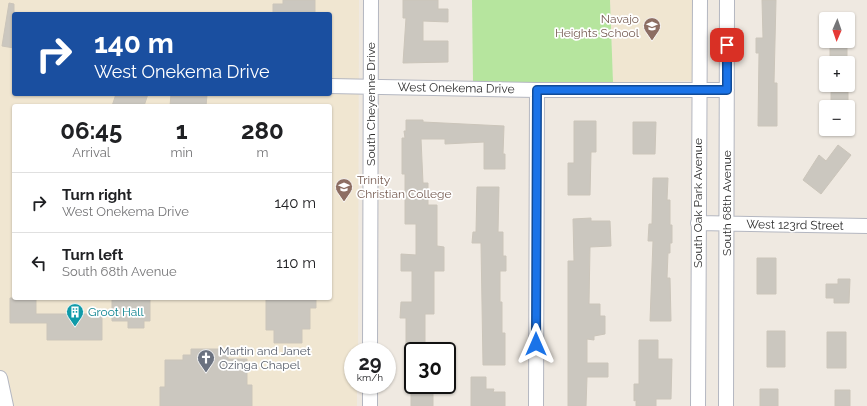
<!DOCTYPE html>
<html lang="en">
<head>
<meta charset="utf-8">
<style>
	:root { --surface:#fff; --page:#f6f6f6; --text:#202124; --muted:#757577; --line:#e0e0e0 }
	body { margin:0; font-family:Raleway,sans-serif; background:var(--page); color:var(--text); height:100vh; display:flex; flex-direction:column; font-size:15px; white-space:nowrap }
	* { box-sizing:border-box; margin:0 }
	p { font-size:13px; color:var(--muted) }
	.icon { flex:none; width:22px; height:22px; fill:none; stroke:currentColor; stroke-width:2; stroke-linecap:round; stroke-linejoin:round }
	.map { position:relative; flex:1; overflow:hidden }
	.details { position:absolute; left:12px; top:104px; width:320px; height:196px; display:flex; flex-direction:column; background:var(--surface); border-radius:4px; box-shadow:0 1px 3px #0004 }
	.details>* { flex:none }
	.guide { position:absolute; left:12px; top:12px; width:320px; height:84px; border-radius:4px; box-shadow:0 1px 3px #0004; background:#1a4fa0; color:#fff; overflow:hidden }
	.needle { width:26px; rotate:182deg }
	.buttons { position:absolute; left:819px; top:12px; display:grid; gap:8px }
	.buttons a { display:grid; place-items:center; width:36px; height:36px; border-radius:4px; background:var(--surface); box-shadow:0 1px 3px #0004; font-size:20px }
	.speed { position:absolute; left:344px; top:342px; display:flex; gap:8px; font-size:20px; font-weight:700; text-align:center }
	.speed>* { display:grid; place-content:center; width:52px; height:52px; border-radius:50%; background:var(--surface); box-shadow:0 1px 3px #0004; line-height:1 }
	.speed small { font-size:10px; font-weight:400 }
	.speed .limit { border:2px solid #111; border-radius:6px; background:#fff; color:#111 }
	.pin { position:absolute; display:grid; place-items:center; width:34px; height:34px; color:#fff; margin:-17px; border-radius:8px; box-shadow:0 2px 6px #0006 }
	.me { position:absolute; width:44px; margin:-22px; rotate:0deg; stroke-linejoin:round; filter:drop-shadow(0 0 3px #0008) }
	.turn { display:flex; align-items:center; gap:14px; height:84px; padding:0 16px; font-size:18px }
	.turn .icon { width:52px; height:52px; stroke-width:2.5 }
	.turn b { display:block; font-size:28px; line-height:34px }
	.eta { display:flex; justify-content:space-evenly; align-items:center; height:68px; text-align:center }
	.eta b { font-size:24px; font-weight:700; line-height:28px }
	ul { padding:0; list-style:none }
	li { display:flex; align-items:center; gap:12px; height:60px; padding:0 16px; border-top:1px solid var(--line) }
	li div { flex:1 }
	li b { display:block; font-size:15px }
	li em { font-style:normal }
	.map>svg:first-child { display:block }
	.education { fill:#f0e6d1; fill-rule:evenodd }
	.green { fill:#b6e59e }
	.building { fill:#cbc7bf; stroke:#cbc5ba }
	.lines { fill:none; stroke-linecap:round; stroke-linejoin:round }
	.minor-casing { stroke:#b4b7c1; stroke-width:16 }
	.minor { stroke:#fff; stroke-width:14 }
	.route-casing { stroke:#114b97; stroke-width:10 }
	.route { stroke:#1a73e8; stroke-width:7 }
	.labels { text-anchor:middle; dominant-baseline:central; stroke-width:3.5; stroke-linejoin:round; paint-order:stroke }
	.education-label { font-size:12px; fill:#785e54; stroke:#fff; text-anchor:end }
	.street-label { font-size:12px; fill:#2e2e2e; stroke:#fff }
	.culture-label { font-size:12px; fill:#0d838f; stroke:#fff; text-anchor:start }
	.worship-label { font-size:12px; fill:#5b616d; stroke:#fff; text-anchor:start }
</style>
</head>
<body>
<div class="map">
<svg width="867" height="406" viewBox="0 0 867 406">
	<rect width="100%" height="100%" fill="#efe9e1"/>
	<path class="education" d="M 0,0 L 359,0 L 358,351 L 353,351 L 353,385 L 357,385 L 357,406 L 0,406 ZM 14,14 L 330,14 L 330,94 L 14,94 ZM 14,106 L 330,106 L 330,298 L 14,298 Z
		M 610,0 L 693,0 L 692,81 L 613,82 Z"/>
	<path class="green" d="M 472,0 L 610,0 L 613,82 L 473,82 Z"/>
	<path class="building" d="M 283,0 L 315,0 L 315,14 L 273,14 L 273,4 L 283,4 Z
		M 403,0 L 438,0 L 438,9 L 448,9 L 448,22 L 423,21 L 423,41 L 448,41 L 448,62 L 403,63 L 406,18 L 403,18 Z
		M 762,0 L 776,0 L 774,83 L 777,83 L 777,126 L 758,126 L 759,53 L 756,53 L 756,38 L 763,38 Z
		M 9,3 L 14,4 L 14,48 L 2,46 Z
		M 830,41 L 847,41 L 847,63 L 830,63 Z
		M 831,92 L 848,92 L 848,107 L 831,107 Z
		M 116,94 L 148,94 L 144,106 L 112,106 Z
		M 171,94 L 207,95 L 206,106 L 170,106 Z
		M 406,120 L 423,120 L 423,122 L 504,126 L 503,154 L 505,154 L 505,169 L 484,169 L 484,142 L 445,144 L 445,139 L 421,139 L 423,183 L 428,183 L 428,205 L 437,205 L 437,246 L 444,247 L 444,271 L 434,271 L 434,314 L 425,314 L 425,351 L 406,351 L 406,318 L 400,318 L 401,302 L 412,302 L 412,271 L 401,271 L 401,254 L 416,255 L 416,224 L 405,224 L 405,174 L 402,174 L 402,138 L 405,138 L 404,131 L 406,131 Z
		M 574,121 L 596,121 L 596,152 L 591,152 L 590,195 L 568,195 L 568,163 L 574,163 Z
		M 633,122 L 656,122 L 655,154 L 633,154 Z
		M 838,145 L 851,155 L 821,194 L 803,180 L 819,155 L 826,161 Z
		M 653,178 L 668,178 L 667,200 L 670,200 L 670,225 L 672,225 L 672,243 L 670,243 L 670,253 L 668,253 L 667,278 L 670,278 L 671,321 L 650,321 L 653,241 L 648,241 L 649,224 L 652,224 Z
		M 477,187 L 499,187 L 498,232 L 503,232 L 503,256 L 506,256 L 506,271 L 500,271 L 500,302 L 502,302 L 502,333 L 505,333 L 505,365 L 483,365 L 481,243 L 472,243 L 473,232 L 476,232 Z
		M 591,218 L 591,221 L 610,221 L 611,246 L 590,247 L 589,304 L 600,304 L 600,316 L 605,316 L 605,334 L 594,336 L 594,340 L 587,339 L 587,363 L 608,363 L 608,377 L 587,377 L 586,406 L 568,406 L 568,261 L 574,261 L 573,219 Z
		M 757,258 L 776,258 L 776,294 L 757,294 Z
		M 838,279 L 850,279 L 849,303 L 834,303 L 834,298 L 826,298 L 826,284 L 838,284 Z
		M 10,298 L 36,298 L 36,314 L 102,314 L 102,340 L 47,340 L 47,323 L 10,323 Z
		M 112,298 L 150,298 L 150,321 L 144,321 L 144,328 L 128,328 L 128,321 L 112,321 Z
		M 266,298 L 316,298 L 316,308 L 310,308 L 310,329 L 302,329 L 302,343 L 274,343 L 274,330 L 266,330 Z
		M 767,331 L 785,331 L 785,367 L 767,367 Z
		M 827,332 L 846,332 L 846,368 L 827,368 Z
		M 639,340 L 658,340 L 658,359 L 672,359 L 671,399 L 656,399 L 656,406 L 636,406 L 636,400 L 634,401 L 634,384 L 639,384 Z
		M 191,349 L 220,349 L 220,354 L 228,354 L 228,359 L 247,359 L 247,385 L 252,385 L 252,406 L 160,406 L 160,387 L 165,387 L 165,360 L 183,360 L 183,355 L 191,355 Z
		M 471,377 L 486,377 L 486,389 L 494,389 L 493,392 L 505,392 L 505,406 L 471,406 Z
		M 411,385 L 433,385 L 433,406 L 411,406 Z
		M 760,389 L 778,389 L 778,406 L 760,406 Z
		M 835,390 L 850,390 L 850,406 L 835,406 Z"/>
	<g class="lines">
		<g class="minor-casing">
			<path id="minor" d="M 330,86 L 537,90 L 727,90
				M 698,223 L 867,226
				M 370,351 L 371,0
				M 0,378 L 6,406
				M 370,406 L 370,385
				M 536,406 L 537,90
				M 698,406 L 700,0
				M 726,406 L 727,0"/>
		</g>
		<use href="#minor" class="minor"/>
	</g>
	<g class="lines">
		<g class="route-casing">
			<path id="route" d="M 536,344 L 537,90 L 727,90 L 727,45"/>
		</g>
		<use href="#route" class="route"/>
	</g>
	<defs>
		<g id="school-pin" transform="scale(0.9)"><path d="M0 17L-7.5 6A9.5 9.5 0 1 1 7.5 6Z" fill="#8d6e63" stroke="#fff"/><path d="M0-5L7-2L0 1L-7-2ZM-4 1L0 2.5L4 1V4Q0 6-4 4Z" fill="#fff"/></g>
		<g id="university-pin" transform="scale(0.9)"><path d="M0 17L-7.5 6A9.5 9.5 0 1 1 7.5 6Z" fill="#8d6e63" stroke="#fff"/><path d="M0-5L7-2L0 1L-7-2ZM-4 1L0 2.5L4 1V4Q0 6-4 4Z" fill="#fff"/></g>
		<g id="building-pin" transform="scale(0.9)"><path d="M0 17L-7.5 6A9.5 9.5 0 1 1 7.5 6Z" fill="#0f9aa8" stroke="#fff"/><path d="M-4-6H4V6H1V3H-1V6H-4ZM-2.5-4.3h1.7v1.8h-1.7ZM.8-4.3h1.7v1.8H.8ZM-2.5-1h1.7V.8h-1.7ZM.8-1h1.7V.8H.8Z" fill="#fff"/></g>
		<g id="church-pin" transform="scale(0.9)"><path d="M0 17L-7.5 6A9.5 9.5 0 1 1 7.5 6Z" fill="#6b7280" stroke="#fff"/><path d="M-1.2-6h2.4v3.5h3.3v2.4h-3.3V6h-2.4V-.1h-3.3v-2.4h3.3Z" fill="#fff"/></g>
	</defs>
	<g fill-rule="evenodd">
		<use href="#school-pin" x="652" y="26"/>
		<use href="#university-pin" x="344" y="187"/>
		<use href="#building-pin" x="75" y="312"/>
		<use href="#church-pin" x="206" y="358"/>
	</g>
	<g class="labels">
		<g class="education-label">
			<text x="639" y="19">Navajo<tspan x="639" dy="14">Heights School</tspan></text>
			<text x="357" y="180" text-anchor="start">Trinity<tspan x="357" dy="14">Christian College</tspan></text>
		</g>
		<g class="street-label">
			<text transform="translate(456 88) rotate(1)">West Onekema Drive</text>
			<text transform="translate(371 104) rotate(-90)">South Cheyenne Drive</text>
			<text transform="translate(698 203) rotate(-90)">South Oak Park Avenue</text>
			<text transform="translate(727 203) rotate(-90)">South 68th Avenue</text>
			<text transform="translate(795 225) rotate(1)">West 123rd Street</text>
		</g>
		<g class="culture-label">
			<text x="88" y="312">Groot Hall</text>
		</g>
		<g class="worship-label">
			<text x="219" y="351">Martin and Janet<tspan x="219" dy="14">Ozinga Chapel</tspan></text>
		</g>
	</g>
</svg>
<div class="buttons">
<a><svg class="needle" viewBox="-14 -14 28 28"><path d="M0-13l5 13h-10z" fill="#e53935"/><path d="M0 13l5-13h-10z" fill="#757577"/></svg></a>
<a>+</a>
<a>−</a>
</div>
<div class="speed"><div>29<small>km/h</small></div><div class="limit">30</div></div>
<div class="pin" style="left:727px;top:45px;background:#d93025"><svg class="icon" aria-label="arrive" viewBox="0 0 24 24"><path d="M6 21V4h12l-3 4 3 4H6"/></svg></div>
<svg class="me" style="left:536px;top:344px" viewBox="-20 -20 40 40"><path d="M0-17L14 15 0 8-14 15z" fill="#1a73e8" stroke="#fff" stroke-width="4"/></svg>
<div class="guide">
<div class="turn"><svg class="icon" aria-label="right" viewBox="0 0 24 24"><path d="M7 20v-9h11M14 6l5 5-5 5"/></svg><div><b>140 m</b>West Onekema Drive</div></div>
</div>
<section class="details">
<div class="eta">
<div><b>06:45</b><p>Arrival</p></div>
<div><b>1</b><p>min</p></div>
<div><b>280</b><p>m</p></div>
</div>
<ul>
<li><svg class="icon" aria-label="right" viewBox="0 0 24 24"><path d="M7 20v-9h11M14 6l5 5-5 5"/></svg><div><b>Turn right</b><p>West Onekema Drive</p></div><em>140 m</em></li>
<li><svg class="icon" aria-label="left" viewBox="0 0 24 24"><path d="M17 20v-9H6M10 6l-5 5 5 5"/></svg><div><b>Turn left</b><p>South 68th Avenue</p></div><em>110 m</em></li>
</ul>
</section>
</div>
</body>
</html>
